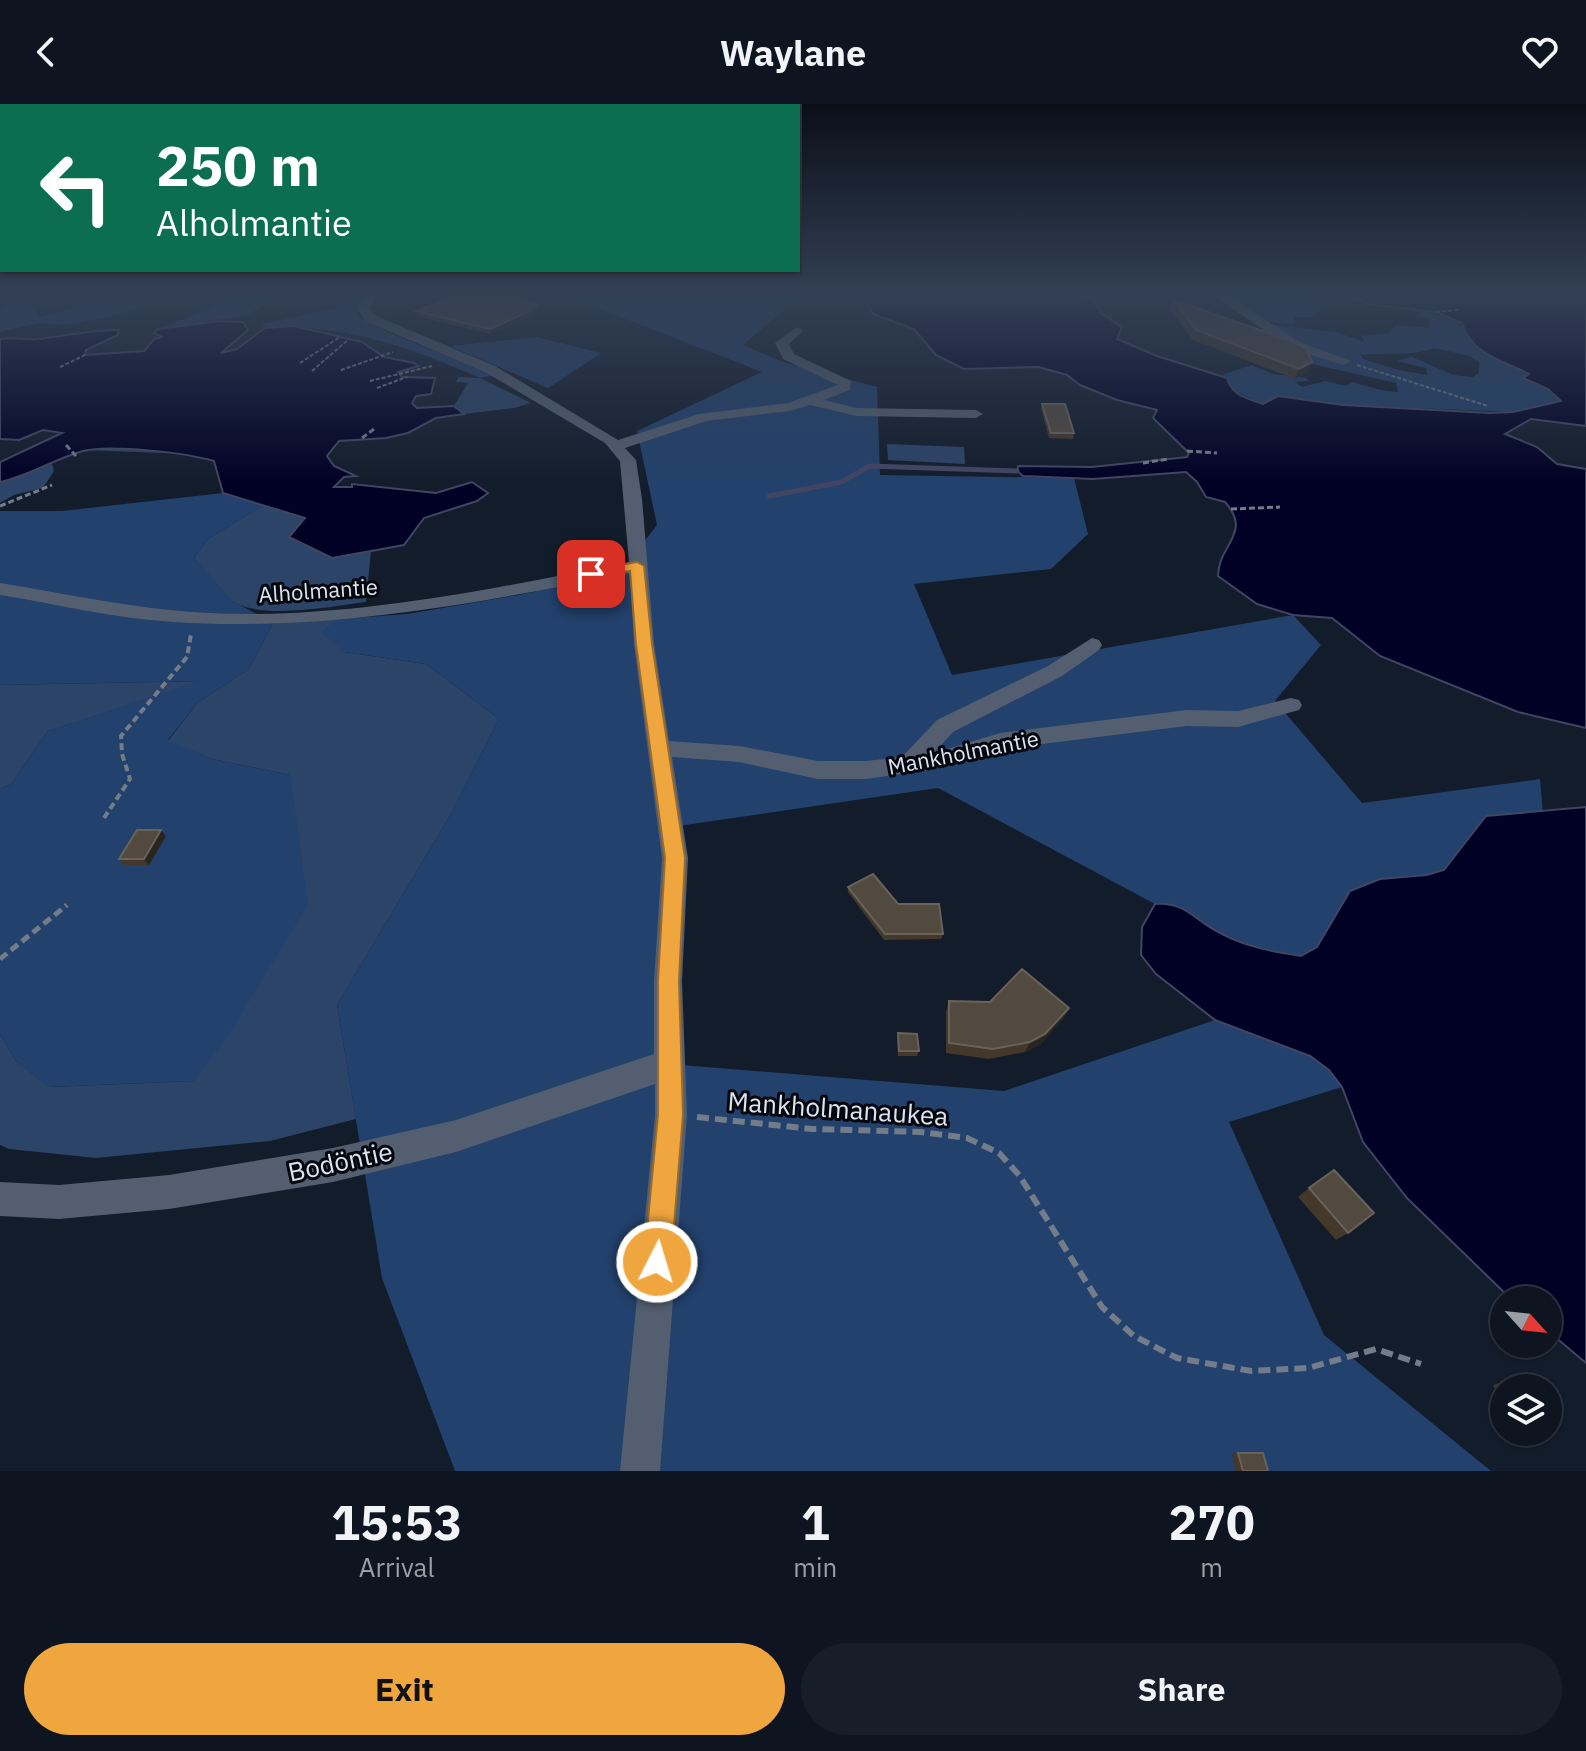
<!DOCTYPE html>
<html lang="en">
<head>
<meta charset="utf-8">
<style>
	:root { --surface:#0e1520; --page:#171e29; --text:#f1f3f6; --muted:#9b9fa5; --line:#2e343e; --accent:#f0a63f }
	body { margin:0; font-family:"IBM Plex Sans",sans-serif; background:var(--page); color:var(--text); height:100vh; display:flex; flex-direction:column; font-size:30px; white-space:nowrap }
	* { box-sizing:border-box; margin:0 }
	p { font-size:26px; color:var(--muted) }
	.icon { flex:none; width:44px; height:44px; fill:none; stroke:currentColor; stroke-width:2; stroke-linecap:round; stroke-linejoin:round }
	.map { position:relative; height:1367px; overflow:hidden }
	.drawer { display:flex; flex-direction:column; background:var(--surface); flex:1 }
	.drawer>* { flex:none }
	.guide { position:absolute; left:0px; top:0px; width:800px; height:168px; box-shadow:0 2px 6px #0004,0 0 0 2px var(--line); background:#0b6e4f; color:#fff; overflow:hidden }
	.needle { width:52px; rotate:117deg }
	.buttons { position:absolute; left:1490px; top:1182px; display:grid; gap:16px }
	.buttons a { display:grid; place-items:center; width:72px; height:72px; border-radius:50%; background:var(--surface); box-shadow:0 2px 6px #0004,0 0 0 2px var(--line); font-size:40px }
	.pin { position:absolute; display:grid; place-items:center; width:68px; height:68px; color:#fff; margin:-34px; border-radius:16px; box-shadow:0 4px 12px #0006 }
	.me { position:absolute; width:88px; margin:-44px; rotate:5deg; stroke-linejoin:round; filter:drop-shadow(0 0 6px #0008) }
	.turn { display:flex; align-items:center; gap:28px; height:168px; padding:0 24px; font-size:36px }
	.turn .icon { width:104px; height:104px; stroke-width:2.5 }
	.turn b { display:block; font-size:56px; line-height:68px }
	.eta { display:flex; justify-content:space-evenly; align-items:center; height:136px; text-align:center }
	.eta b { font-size:48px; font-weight:800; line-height:56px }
	.button { display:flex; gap:16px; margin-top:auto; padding:16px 24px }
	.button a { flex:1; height:92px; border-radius:48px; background:var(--accent); color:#111; font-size:32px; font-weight:800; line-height:92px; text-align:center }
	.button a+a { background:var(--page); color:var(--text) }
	header { display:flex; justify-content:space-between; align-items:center; height:104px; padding:0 24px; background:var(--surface); font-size:36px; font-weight:800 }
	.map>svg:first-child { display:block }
	.green { fill:#2b4468 }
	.forest { fill:#22416c; fill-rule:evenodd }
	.water { fill:#000125; stroke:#424562; stroke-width:2 }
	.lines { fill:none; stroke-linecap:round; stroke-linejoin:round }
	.stream { stroke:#424562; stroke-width:5 }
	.path-far4 { stroke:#747c89; stroke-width:2; stroke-dasharray:4 2; stroke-linecap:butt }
	.path-far3 { stroke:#747c89; stroke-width:3; stroke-dasharray:6 3; stroke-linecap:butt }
	.path-far2 { stroke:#747c89; stroke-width:4; stroke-dasharray:7 4; stroke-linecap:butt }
	.path-far1 { stroke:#747c89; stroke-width:5; stroke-dasharray:9 5; stroke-linecap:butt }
	.path { stroke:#747c89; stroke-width:6; stroke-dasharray:12 6; stroke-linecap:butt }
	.minor { fill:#535f70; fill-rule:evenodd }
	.wall { fill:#43382a }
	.shaded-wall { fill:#282521 }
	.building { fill:#534a3f; stroke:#69625b; stroke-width:2 }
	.route { fill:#f0a63f; stroke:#9c6c29; stroke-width:2 }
	.labels { text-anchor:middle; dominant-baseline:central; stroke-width:6; stroke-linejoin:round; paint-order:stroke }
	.street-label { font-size:22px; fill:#dde4ef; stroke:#04070d }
	.near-street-label { font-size:26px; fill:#dde4ef; stroke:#04070d }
</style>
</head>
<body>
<header><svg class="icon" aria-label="back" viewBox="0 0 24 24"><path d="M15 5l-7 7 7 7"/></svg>Waylane<svg class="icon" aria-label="heart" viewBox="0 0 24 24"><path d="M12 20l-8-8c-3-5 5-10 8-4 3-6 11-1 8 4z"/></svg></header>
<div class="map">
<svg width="1586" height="1367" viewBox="0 0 1586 1367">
	<rect width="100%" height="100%" fill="#121c2b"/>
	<path class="green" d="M 458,273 L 480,274 L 531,299 L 514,304 L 464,310 L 454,302 L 468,279 L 456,278 Z
		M 175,332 L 291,398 L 384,444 L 371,447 L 366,498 C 332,502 259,517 231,496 C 217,485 205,466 194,453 L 209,434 L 264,401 L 223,389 L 214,357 L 189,350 L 86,346 L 78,349 L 78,342 Z
		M 887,340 L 964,343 L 965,360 L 888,356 Z
		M 52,360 L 54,367 L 43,384 L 14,391 L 0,399 L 0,378 Z
		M 338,515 L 344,548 L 426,560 L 499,615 L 451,710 L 337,901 L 356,1015 L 270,1037 L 96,1054 L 9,1045 L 0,1041 L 0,930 L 16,957 L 50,983 L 194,977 L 290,671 L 212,655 L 168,637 L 197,599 L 249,565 L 273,519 Z
		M 204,577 L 48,627 L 11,680 L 0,685 L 0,581 Z"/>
	<path class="forest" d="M 162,190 L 182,190 L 111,212 L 64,221 L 39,219 L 0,228 L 0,205 L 16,195 L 31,201 L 39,213 L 107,197 L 146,196 Z
		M 228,190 L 278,192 L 247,211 L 158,225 L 208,206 Z
		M 358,190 L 368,190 L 356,211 L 387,228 L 495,271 L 480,274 C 414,244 338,218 265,224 L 262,220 L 343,203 Z
		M 561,190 L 814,190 L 788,202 L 743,241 L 783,258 L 877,283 L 880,371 L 1074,374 L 1088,430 L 1051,465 L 914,480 L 952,571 L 1293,511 L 1321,541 L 1275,597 L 1362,699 L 1540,675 L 1543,709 L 1486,712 L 1444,766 L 1427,771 L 1380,775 L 1350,787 L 1317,843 L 1301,852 C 1273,848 1247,843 1222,830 C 1195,818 1188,799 1155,800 L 938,684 L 672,723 L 669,960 L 1004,987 L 1215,916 L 1311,952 L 1329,966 L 1342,983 L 1229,1018 L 1324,1231 L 1491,1367 L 455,1367 L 382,1174 L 337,901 L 451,710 L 499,615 L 426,560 L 344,548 L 321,528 L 338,515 L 407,510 L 519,491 L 620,469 L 657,421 L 637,327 L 762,268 Z
		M 1220,190 L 1335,190 L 1351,194 L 1353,198 L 1311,196 L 1322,206 L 1311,213 L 1293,213 L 1296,219 L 1292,220 L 1263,217 L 1226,193 L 1229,191 Z
		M 1408,205 C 1471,212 1480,244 1530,271 L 1524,274 L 1548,285 L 1562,297 L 1513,308 L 1343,301 L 1278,292 L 1263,300 L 1230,285 L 1227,273 L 1222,271 L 1251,261 L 1273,270 L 1306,274 L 1309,277 L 1295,278 L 1302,283 L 1325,277 L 1346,282 L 1353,278 C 1367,283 1383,287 1398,288 L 1396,279 L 1308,259 L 1266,220 L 1336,228 L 1365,238 L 1361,232 L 1388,229 L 1396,221 L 1429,224 L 1430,216 L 1416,212 L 1420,209 ZM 1434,244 L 1470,252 L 1479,258 L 1479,269 L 1473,273 L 1453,271 L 1412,253 L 1396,257 L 1426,264 L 1427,271 L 1399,266 L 1363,255 L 1361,251 C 1386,248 1409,253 1434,244 Z
		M 537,233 L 601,249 L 548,284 L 450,242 Z
		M 223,389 L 266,400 L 209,434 L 194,453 L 231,496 L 273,519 L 249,565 L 197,599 L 168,636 L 212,655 L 290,671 L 308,800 L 228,932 L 194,977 L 49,983 L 16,957 L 0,930 L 0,685 L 11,680 L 48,627 L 200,577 L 0,581 L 0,407 L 62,407 Z"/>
	<path class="water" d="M 852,190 L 1052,190 L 1092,194 L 1101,209 L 1122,223 L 1117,235 L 1157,252 L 1227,274 C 1232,292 1247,294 1263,300 L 1278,292 L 1343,301 L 1490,309 L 1513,308 L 1561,297 L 1548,285 L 1523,274 L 1529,270 C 1502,256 1472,251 1462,219 L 1436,208 L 1375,201 L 1334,190 L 1586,190 L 1586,322 L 1531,315 L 1505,330 L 1537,343 L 1557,360 L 1586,365 L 1586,624 L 1518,608 L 1380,552 L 1332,514 L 1293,511 L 1257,500 L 1218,472 C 1218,441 1253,429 1225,398 L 1206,393 L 1197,378 L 1186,368 L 1093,375 L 1023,372 L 1017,367 L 1018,362 L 1092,363 L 1187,353 L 1189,349 L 1153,314 L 1157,306 L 1117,296 L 1080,281 L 1067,271 L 1039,263 L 964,265 L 936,251 L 914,225 L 873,210 L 866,196 Z
		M 220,217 L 243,218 L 248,226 L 221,249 L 237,245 L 265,224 L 294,222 L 362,238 L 384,253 L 414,259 L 418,262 L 398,268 L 402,273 L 435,274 L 431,290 L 416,292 L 412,299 L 417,304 L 454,302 L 464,310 L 436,314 L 408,329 L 386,334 L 339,337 L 327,352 L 334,362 L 356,372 L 344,373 L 334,383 L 352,383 L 352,380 L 436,389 L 472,378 L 488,389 L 477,397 L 424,414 L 404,441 L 332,454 L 289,433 L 305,414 L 223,389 L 214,357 C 186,349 111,340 83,347 C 54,355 29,372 0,378 L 0,358 L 62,329 L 43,326 L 19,336 L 0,335 L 0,235 C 13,233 25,236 37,235 C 65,232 91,226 119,226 L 118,231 L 86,246 L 85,251 L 144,247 L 154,235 L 162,233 L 154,229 L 158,225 Z
		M 1586,703 L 1586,1259 L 1548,1227 L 1548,1196 L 1512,1196 L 1407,1094 L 1363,1038 L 1342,983 L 1329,966 L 1310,952 L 1215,916 L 1156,870 L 1141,851 L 1142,823 L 1155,800 C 1188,798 1195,818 1222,830 C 1247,843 1274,848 1301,852 L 1317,843 L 1350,787 L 1380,775 L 1427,771 L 1444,766 L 1486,712 Z"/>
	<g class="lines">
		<path class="stream" d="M 769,392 L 842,378 L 869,362 L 1017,367"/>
		<path class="path-far4" d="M 1436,208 L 1458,206
			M 300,259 L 340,233
			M 1357,261 L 1488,302
			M 60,263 L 85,251
			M 341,266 L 393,248
			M 312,267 L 349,235
			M 370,277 L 432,262
			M 377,284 L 407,273"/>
		<path class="path-far3" d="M 362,334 L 374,325
			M 66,341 L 76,352
			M 1187,347 L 1217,349
			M 1143,359 L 1168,355
			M 0,402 L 52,381
			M 1231,405 L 1280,403"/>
		<path class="path-far2" d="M 104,714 L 130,675 L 122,650 L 121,632 L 187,553 L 191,530"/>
		<path class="path-far1" d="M 0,855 L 67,801"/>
		<path class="path" d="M 697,1013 L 812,1025 L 921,1028 L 967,1034 L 999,1049 L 1019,1071 L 1102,1203 L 1134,1232 L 1177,1254 L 1251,1267 L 1308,1264 L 1376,1245 L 1421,1260"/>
		<path class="minor" d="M 368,190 L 380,190 L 369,204 L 374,211 L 495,262 L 618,336 L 699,310 L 788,299 L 838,281 L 783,255 L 775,239 L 797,223 L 803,227 L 789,240 L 794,250 L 851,277 L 850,286 L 824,296 L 857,304 L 976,306 L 983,310 L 976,314 L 857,312 L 810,301 L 790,307 L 706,317 L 625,344 L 636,356 L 642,395 L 654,540 L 669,637 L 739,642 L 818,657 L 866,657 L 902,653 L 937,616 L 1048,562 L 1092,534 L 1099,536 L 1102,541 L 1099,546 L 1062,572 L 953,628 L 934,649 L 1000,629 L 1187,606 L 1238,607 L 1291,594 L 1299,596 L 1302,601 L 1299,606 L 1238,623 L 1187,622 L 1001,645 L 930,666 L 866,675 L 818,675 L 739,658 L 672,653 L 688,754 L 682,877 L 687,1011 L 660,1367 L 620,1367 L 655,1011 L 655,980 L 456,1048 L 333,1078 L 169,1105 L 59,1115 L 0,1112 L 0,1078 L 59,1081 L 169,1071 L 333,1044 L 456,1016 L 654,950 L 654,877 L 662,754 L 634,540 L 630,469 C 479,499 328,528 174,518 C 116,515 57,500 0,491 L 0,479 C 56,488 113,500 169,506 C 320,522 481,487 629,458 L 620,357 L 605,339 L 485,268 L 365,217 L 357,204 Z
			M 1211,190 L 1225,190 L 1302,239 L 1351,257 L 1344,261 L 1292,245 Z"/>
	</g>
	<path class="wall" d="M 1173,196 L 1307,268 L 1295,275 L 1193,236 L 1170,205 Z
		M 537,201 L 538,206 L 533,209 L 533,211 L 491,230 L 417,212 L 416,207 Z
		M 1042,300 L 1074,329 L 1073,335 L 1049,334 L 1041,305 Z
		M 166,732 L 149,761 L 124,761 L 119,755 Z
		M 848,783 L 898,800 L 943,830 L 941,835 L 884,836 L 848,788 Z
		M 949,897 L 1064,914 L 1041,940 L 1025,948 L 989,955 L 946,949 L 946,907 Z
		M 898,929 L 919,947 L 917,952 L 898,952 L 897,935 Z
		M 1309,1084 L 1348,1129 L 1336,1136 L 1298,1093 Z
		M 1502,1278 L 1504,1284 L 1504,1303 L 1493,1281 Z
		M 1238,1349 L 1268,1367 L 1236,1367 L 1232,1350 Z"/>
	<path class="shaded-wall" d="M 537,201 L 538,206 L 533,209 L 533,211 L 491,230 L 490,225 Z
		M 1312,258 L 1307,268 L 1295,275 L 1299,265 Z
		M 161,726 L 166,732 L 149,761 L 144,755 Z
		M 1069,904 L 1064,914 L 1041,940 L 1025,948 L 1030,938 Z"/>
	<path class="building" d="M 461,190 L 505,190 L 537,201 L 529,205 L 532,206 L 490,225 L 416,207 Z
		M 1173,196 L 1292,237 L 1307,245 L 1312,258 L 1299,265 L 1196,226 Z
		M 1042,300 L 1065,300 L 1074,329 L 1051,329 Z
		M 137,726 L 161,726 L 144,755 L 119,755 Z
		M 873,770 L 898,800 L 939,800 L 943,830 L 885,830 L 848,783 Z
		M 1022,865 L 1069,904 L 1045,930 L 1030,938 L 993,945 L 949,939 L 949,897 L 990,898 Z
		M 898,929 L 917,930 L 919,947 L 899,947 Z
		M 1334,1066 L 1374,1109 L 1348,1129 L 1309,1084 Z
		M 1502,1278 L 1522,1278 L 1525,1284 L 1505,1284 Z
		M 1238,1349 L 1263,1349 L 1268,1367 L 1243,1367 Z"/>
	<linearGradient id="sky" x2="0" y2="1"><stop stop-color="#0a0f18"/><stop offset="0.5" stop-color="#334055"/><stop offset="1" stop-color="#334055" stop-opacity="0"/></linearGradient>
	<rect width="1586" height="381" fill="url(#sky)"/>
	<path class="route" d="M 637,458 L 644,462 L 652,540 L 685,754 L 679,877 L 683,1011 L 671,1158 L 667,1168 L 657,1172 L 648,1168 L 644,1158 L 658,1011 L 658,877 L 665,754 L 636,540 L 630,467 L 591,474 L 583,470 L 591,466 Z"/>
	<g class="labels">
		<g class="street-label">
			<text transform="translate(318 486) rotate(-4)">Alholmantie</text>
			<text transform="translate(963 648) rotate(-11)">Mankholmantie</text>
		</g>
		<g class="near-street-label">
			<text transform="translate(838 1004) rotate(4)">Mankholmanaukea</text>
			<text transform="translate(340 1057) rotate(-12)">Bodöntie</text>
		</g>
	</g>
</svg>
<div class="buttons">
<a><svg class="needle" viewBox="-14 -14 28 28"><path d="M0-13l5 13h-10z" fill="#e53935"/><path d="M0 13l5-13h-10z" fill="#9b9fa5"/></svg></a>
<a><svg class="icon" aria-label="layers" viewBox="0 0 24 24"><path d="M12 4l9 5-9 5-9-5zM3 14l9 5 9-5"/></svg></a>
</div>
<div class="pin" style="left:591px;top:470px;background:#d93025"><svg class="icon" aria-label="arrive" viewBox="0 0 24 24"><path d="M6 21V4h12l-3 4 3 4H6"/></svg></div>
<svg class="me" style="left:657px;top:1158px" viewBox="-20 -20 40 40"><circle r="17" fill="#f0a63f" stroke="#fff" stroke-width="3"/><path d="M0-11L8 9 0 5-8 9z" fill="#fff"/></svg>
<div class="guide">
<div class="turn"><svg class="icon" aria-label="left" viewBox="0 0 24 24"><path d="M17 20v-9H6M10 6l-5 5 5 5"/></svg><div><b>250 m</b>Alholmantie</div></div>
</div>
</div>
<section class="drawer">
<div class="eta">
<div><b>15:53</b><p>Arrival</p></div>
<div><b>1</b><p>min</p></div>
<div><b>270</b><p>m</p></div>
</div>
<div class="button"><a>Exit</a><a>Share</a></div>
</section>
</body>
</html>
